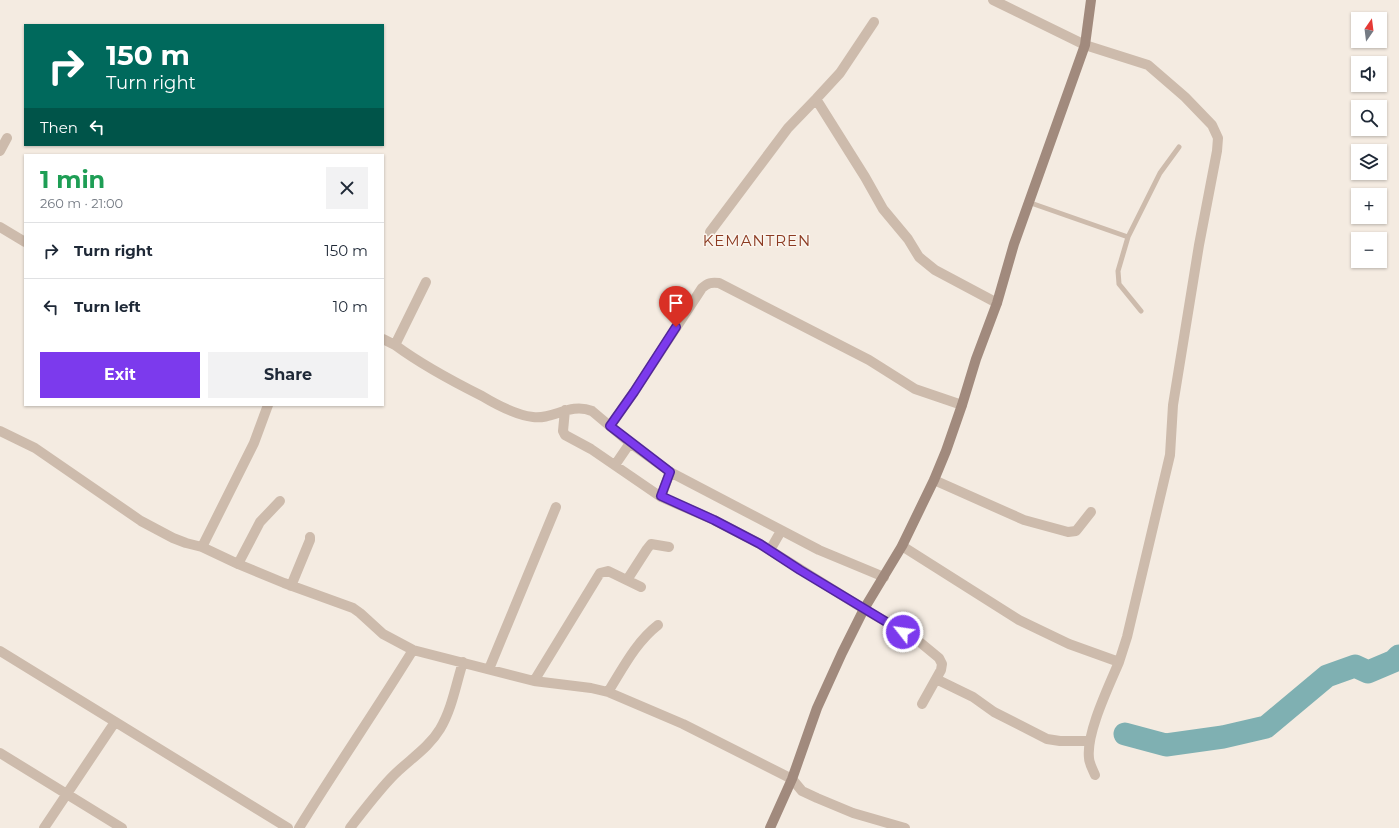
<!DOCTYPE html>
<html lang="en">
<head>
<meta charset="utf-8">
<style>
	:root { --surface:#fff; --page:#f2f2f3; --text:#1f2937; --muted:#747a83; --line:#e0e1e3; --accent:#7c3aed }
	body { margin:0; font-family:Montserrat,sans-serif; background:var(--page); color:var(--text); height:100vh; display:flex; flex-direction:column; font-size:15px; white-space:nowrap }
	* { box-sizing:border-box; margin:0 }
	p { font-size:13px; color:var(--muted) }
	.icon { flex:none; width:22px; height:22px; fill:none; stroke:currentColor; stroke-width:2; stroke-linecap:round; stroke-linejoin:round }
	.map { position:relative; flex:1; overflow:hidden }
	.sheet { position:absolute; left:24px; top:154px; width:360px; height:252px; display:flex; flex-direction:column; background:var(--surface); border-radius:0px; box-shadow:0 1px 3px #0004 }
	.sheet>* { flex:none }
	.guide { position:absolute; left:24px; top:24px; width:360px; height:122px; border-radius:0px; box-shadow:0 1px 3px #0004; background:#00695c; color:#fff; overflow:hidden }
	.needle { width:26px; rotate:14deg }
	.fabs { position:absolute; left:1351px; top:12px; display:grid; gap:8px }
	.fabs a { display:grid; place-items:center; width:36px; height:36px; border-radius:0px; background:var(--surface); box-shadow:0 1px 3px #0004; font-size:20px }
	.pin { position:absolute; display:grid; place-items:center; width:34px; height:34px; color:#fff; margin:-41px -17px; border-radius:50% 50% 50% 0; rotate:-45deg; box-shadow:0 0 4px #0007 }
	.pin .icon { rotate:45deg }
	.me { position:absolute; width:44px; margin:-22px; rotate:300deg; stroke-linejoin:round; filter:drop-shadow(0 0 3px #0008) }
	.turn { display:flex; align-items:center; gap:14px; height:84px; padding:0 16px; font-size:18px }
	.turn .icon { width:52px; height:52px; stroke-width:2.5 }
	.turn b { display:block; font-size:28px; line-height:34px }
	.then { display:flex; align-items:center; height:38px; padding:0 16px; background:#0003; gap:8px; font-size:15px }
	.round { display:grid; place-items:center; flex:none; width:42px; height:42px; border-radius:0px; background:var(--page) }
	.overview { display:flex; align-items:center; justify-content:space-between; height:68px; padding:0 16px }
	h1 { font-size:24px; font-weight:700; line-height:30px; color:#1e9e55 }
	.action { display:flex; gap:8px; margin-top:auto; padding:8px 16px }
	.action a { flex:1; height:46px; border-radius:0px; background:var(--accent); color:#fff; font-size:16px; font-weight:700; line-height:46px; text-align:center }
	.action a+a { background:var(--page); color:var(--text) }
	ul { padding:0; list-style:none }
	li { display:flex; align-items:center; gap:12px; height:56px; padding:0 16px; border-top:1px solid var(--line) }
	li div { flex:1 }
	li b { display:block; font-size:15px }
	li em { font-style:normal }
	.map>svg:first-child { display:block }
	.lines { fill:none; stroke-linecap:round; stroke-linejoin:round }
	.river { stroke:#7fb0b2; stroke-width:23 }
	.lane { stroke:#cdbbac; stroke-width:5 }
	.street { stroke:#cdbbac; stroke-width:10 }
	.secondary { stroke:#a18a7d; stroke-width:10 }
	.route-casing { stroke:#51269a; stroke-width:10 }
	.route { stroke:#7c3aed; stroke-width:7 }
	.labels { text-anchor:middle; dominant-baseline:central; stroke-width:3; stroke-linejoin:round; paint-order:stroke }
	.quarter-label { font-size:15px; letter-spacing:1px; fill:#8c3b22; stroke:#fbf5ee }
</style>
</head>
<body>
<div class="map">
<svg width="1399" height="828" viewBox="0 0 1399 828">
	<rect width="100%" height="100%" fill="#f4ebe1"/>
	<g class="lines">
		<path class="river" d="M 1125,734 L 1166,745 L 1223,737 L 1266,727 L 1327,676 L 1355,666 L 1368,672 L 1394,661 L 1399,656"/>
		<path class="lane" d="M 1028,202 L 1128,237
			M 1141,311 L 1119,284 L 1118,271 L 1128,237 L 1160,173 L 1179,147"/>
		<path class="street" d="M 816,99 L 865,177 L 883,209 L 908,239 L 919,257 L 935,270 L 997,303
			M 0,151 L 7,138
			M 0,227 L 25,242
			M 710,232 L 788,128 L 816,99 L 840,73 L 874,22
			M 426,282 L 395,345 C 422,365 452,381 482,396 C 497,405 515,415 533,417 C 553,420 570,402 592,411 L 630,443 L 670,472 L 819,550 L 884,577
			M 383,339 L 395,345
			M 565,410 L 563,431 L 565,435 L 591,449 L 661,497 L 714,520 L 760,544 L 864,609 L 916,639 L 939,658 L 942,664 L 941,670 L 922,704
			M 610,426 L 634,392 L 702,288 C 708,283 711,282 719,283 L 869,360 L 915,389 L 962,405
			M 0,431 L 35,448 L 141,521 L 173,538 L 186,543 L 202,547 L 238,564 L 284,583 L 353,608 L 360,613 L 383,634 L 413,650 L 534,681 L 591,688 L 608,692 L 683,724 L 792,779 L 802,791 L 817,798 L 853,813 L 905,828
			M 615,465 L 630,443
			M 934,480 L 1024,520 L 1068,532 L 1076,531 L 1091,512
			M 661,497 L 670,472
			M 902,546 L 1019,620 L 1069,644 L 1119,662 L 1127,637 L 1170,455 L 1173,405 L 1199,245 L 1217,151 L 1218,138 L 1212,125 L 1185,97 L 1148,65 L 1085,45 L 993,0
			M 202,547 L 254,443 L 268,405
			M 770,550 L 781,531
			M 238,564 L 260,522 L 280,501
			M 627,580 L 647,549 L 651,544 L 669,547
			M 291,586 L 310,540 L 310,537
			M 0,651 L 288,828
			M 489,669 L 556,507
			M 936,679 L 973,697 L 994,712 L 1047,739 L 1060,741 L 1090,741
			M 534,681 L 600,573 L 608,571 L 641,587
			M 608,692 C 623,668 636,642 658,625
			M 0,753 L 122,828
			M 1095,775 C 1093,770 1089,763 1089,758 C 1086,733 1109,686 1119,662
			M 44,828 L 115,722
			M 299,828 C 336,768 376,710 413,650
			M 350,828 C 363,811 376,794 391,778 C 407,761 428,749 440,729 C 452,709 456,684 463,662"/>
		<path class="secondary" d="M 770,828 L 792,779 L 817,708 L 842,653 L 864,609 L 902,546 L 934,480 L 946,451 L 962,405 L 976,359 L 997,303 L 1014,244 L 1085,45 L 1091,0"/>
	</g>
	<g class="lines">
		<g class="route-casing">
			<path id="route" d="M 676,327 L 634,392 L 610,426 L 670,472 L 661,496 L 714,520 L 760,544 L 800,570 L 903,632"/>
		</g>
		<use href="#route" class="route"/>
	</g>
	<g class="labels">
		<g class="quarter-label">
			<text x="757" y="240">KEMANTREN</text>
		</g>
	</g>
</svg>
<div class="fabs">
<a><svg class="needle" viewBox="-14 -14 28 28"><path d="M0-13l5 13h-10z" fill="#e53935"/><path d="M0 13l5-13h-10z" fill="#747a83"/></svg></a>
<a><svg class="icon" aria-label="sound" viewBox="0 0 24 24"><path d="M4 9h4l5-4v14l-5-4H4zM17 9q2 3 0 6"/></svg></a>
<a><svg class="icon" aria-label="search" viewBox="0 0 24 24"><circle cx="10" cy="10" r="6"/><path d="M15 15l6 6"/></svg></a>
<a><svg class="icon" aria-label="layers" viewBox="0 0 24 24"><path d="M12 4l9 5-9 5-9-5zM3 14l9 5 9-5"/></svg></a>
<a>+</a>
<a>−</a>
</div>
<div class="pin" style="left:676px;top:327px;background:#d93025"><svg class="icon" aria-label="arrive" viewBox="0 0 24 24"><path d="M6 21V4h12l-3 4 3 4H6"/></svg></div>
<svg class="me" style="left:903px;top:632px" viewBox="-20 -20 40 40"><circle r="17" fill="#7c3aed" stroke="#fff" stroke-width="3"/><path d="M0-11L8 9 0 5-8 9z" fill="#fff"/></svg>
<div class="guide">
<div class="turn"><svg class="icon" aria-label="right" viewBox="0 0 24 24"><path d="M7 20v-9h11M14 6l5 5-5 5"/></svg><div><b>150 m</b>Turn right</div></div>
<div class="then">Then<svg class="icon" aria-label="left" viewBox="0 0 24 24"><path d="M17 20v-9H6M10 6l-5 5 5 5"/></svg></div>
</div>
<section class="sheet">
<div class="overview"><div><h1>1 min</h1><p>260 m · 21:00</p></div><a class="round"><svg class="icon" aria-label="close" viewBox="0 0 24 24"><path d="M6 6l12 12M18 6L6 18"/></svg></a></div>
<ul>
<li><svg class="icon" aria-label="right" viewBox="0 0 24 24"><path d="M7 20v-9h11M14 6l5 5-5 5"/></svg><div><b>Turn right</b></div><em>150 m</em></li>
<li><svg class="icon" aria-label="left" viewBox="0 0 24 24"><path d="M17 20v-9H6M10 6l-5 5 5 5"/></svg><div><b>Turn left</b></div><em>10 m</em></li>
</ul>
<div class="action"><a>Exit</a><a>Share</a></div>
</section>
</div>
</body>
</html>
